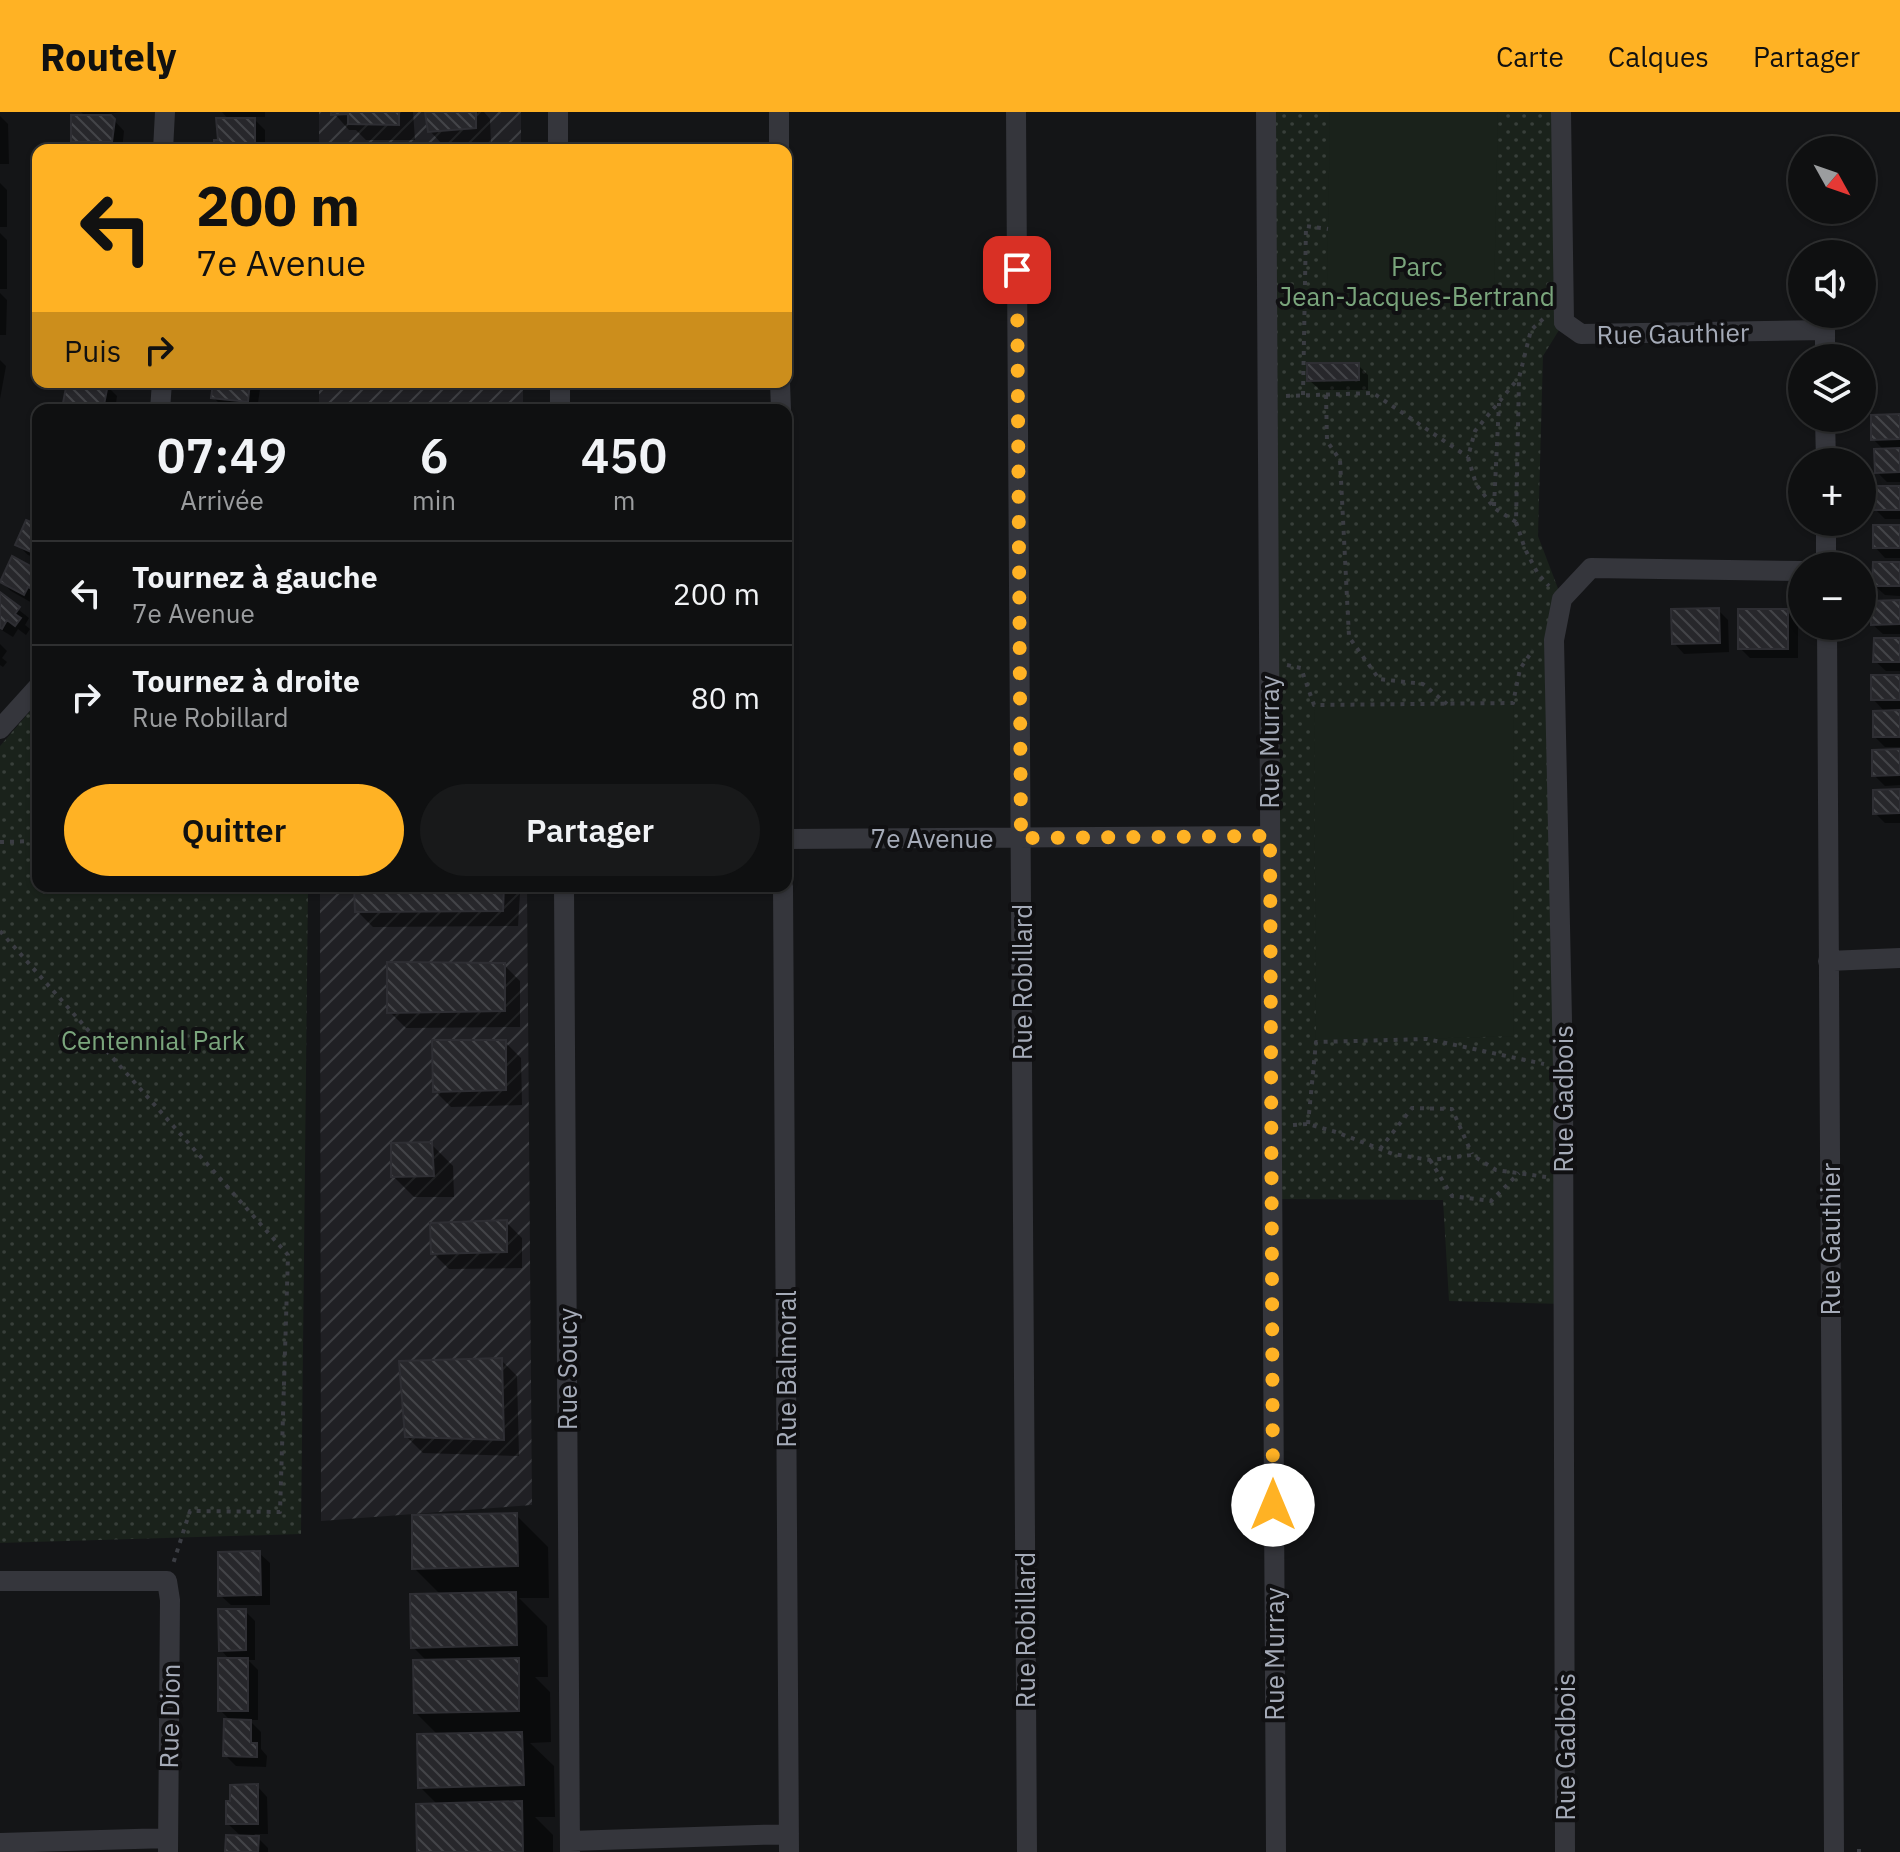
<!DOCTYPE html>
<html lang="fr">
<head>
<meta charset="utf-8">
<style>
	:root { --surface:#0f1011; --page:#18191a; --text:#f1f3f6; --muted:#9b9d9f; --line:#2f3031; --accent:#ffb224 }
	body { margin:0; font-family:"IBM Plex Sans",sans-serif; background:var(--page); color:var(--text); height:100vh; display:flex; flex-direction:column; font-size:30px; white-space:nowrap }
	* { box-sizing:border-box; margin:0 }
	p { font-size:26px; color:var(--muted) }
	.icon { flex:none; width:44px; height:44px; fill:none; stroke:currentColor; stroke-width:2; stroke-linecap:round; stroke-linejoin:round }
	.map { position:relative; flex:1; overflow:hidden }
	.drawer { position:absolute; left:32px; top:292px; width:760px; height:488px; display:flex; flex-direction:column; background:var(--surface); border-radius:16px; box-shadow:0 2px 6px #0004,0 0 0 2px var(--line) }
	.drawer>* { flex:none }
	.top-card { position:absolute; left:32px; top:32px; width:760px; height:244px; border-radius:16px; box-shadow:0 2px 6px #0004,0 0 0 2px var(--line); background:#ffb224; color:#111; overflow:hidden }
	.needle { width:52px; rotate:130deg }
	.buttons { position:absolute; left:1788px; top:24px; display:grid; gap:16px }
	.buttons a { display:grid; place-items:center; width:88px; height:88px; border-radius:50%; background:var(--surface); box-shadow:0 2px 6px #0004,0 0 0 2px var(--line); font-size:40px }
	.pin { position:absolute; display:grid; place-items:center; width:68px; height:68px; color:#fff; margin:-34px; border-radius:16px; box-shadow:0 4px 12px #0006 }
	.me { position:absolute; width:88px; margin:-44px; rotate:0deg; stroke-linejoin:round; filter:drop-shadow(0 0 6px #0008) }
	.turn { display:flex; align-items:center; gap:28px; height:168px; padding:0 32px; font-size:36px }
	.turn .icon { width:104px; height:104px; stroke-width:2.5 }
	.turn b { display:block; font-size:56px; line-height:68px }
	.then { display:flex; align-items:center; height:76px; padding:0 32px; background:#0003; gap:16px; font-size:30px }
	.eta { display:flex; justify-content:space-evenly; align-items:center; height:136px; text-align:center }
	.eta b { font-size:48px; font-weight:600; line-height:56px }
	.primary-button { display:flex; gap:16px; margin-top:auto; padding:16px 32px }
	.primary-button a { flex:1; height:92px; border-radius:48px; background:var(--accent); color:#111; font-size:32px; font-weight:600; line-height:92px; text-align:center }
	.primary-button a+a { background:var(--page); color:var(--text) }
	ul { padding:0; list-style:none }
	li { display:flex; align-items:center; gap:24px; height:104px; padding:0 32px; border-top:2px solid var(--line) }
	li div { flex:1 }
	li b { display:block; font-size:30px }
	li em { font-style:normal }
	header { display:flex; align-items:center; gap:48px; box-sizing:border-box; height:112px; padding:0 40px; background:var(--accent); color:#111 }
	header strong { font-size:38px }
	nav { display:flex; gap:44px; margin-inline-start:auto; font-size:28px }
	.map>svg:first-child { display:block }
	.industrial { fill:url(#industrial-furrows) }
	.grass { fill:url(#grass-dots) }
	.pitch { fill:#1a221b }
	.shadow { fill:#0007 }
	.building { fill:url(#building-back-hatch); stroke:#2e2e33; stroke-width:2 }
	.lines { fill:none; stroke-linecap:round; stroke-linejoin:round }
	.path { stroke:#3b3d43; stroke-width:4; stroke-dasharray:4 6; stroke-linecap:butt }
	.street { stroke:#35363c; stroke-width:20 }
	.route { stroke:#ffb224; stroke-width:14; stroke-dasharray:0 25.2 }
	.labels { text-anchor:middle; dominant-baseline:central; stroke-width:8; stroke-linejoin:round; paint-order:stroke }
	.park-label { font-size:26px; fill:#7aa57c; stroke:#101012 }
	.street-label { font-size:26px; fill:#a5abb8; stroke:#101012 }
</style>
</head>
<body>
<header>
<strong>Routely</strong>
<nav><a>Carte</a><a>Calques</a><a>Partager</a></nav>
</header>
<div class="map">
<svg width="1900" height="1740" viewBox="0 0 1900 1740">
	<defs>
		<pattern id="industrial-furrows" width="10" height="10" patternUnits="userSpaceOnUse" patternTransform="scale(2)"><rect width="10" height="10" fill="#202024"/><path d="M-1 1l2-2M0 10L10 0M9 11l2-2" fill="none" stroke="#3d3e42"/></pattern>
		<pattern id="grass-dots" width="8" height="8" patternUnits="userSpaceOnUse" patternTransform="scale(2)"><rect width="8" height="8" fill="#1a221b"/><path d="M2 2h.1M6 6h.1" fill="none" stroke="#383f3a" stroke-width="1.8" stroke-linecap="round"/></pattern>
		<pattern id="building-back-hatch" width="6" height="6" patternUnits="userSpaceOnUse" patternTransform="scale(2)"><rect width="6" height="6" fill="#27272b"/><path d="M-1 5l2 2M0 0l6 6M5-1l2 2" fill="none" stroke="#434448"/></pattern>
	</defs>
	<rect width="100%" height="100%" fill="#141517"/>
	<path class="industrial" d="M 319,0 L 521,0 L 521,38 L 319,38 Z
		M 319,270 L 523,270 L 523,298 L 319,298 Z
		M 320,774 L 527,774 L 532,1393 L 321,1409 Z"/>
	<path class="grass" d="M 1267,0 L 1561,0 L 1564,210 L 1543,244 L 1538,424 L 1562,487 L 1564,1192 L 1449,1189 L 1443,1088 L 1277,1087 Z
		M 38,590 L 38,774 L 308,774 L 301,1422 L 0,1431 L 0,634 Z"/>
	<path class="pitch" d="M 1330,0 L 1498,0 L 1494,185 L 1327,182 Z
		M 1513,591 L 1514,924 L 1316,930 L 1314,593 Z"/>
	<path class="shadow" d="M 81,0 L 122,0 L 108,2 L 124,19 L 122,38 L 83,38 L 73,29 L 86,5 Z
		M 222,0 L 265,0 L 265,5 L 252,5 L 265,18 L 265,38 L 216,38 L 229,8 Z
		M 333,0 L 413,0 L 415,28 L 366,28 L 356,18 L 349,18 Z
		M 434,0 L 484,0 L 490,7 L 491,32 L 454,35 L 457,38 L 390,38 L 443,33 L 430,19 Z
		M 0,4 L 8,12 L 9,52 L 0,52 Z
		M 0,71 L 7,78 L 7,115 L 0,115 Z
		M 0,121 L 7,128 L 7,177 L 0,177 Z
		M 0,181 L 7,188 L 6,223 L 0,223 Z
		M 0,248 L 6,254 L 0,287 Z
		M 1358,253 L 1368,263 L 1368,278 L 1320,278 L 1309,268 Z
		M 69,270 L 92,270 L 107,274 L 117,284 L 115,298 L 73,298 L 66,291 Z
		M 212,270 L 261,270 L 257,298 L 223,295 L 213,285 L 215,272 Z
		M 1900,304 L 1900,370 L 1887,370 L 1877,360 L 1885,339 L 1873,327 Z
		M 1900,376 L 1900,407 L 1885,407 L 1875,397 Z
		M 38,385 L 38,404 L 33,398 Z
		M 1900,415 L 1900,446 L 1885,446 L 1875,435 Z
		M 38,416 L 38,447 L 28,443 L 17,432 Z
		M 13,446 L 38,461 L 38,486 L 34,492 L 11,479 L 1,469 Z
		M 1900,452 L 1900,484 L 1885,483 L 1874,473 Z
		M 0,483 L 29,506 L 25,513 L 30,517 L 26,523 L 18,517 L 13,525 L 0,517 Z
		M 1900,490 L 1900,522 L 1883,522 L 1872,512 Z
		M 1718,498 L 1728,508 L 1729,540 L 1684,542 L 1674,531 Z
		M 1787,499 L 1798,509 L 1798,546 L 1750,546 L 1740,536 Z
		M 1900,528 L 1900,559 L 1886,559 L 1875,549 Z
		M 0,532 L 7,539 L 2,546 L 7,550 L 3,555 L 0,553 Z
		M 1900,565 L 1900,635 L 1885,635 L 1875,625 L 1886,601 L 1873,587 Z
		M 1900,639 L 1900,673 L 1885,674 L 1874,663 Z
		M 1900,679 L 1900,711 L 1885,711 L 1875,701 Z
		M 356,774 L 514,774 L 520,780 L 518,814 L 373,815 L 357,799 Z
		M 504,853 L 520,869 L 520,915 L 406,916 L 390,900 Z
		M 505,930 L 521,946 L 522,993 L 451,995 L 435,979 Z
		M 431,1032 L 453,1054 L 454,1085 L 414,1085 L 393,1064 Z
		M 506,1110 L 522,1126 L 522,1156 L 449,1157 L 433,1141 Z
		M 501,1248 L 517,1264 L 519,1344 L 423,1341 L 407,1325 Z
		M 516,1403 L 548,1435 L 549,1486 L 519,1486 L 547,1514 L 548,1565 L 535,1565 L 550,1580 L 551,1630 L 530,1631 L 554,1654 L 555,1705 L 535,1705 L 553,1723 L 553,1740 L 419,1740 L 438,1693 L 420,1675 L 439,1624 L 416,1601 L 428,1550 L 413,1535 L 442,1484 L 414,1456 Z
		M 259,1441 L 270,1451 L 270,1493 L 231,1493 L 220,1483 Z
		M 245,1499 L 255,1509 L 255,1548 L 248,1548 L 258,1558 L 258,1608 L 249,1608 L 261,1620 L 261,1637 L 267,1644 L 266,1655 L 236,1654 L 225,1643 L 231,1609 L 220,1598 L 230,1548 L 221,1538 Z
		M 257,1674 L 267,1685 L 268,1722 L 254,1722 L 268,1736 L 268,1740 L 227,1740 L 242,1725 L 228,1712 Z"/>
	<path class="building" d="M 331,0 L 399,0 L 399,13 L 348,12 L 348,2 L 331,3 Z
		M 425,0 L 476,0 L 476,16 L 428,20 Z
		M 71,3 L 111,3 L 115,7 L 112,30 L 71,30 Z
		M 216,6 L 255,6 L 255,38 L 214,38 L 214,28 L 218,28 Z
		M 453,31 L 453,38 L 388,38 L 388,32 Z
		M 1307,251 L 1359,251 L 1359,268 L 1307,269 Z
		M 67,270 L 108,272 L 103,298 L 63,291 Z
		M 210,270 L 250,270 L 248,290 L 211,286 L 213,271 Z
		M 1900,302 L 1900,327 L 1871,328 L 1871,303 Z
		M 1900,336 L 1900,360 L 1875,361 L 1874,337 Z
		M 1873,374 L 1900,374 L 1900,398 L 1873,398 Z
		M 26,408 L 38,413 L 38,443 L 15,433 Z
		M 1873,413 L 1900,413 L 1900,436 L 1873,436 Z
		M 12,444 L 38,458 L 37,479 L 28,475 L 24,483 L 0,470 Z
		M 1873,450 L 1900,450 L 1900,474 L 1872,474 Z
		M 0,480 L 20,495 L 15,502 L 21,506 L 15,514 L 7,508 L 2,517 L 0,516 Z
		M 1900,488 L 1900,512 L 1871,513 L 1870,489 Z
		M 1719,496 L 1720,531 L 1672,532 L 1671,497 Z
		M 1738,497 L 1788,497 L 1788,537 L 1738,537 Z
		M 1874,526 L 1900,526 L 1900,550 L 1873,550 Z
		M 1871,563 L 1900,563 L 1900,588 L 1871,588 Z
		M 1900,598 L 1900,625 L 1873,625 L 1873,599 Z
		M 1900,637 L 1900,663 L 1872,664 L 1872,638 Z
		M 1900,677 L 1900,701 L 1873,702 L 1873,678 Z
		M 354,774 L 504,774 L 503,799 L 355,800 Z
		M 387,850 L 505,851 L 505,899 L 387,901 Z
		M 432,928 L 506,928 L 506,978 L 433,980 Z
		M 432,1030 L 434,1064 L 391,1065 L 391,1031 Z
		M 507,1108 L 507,1140 L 431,1142 L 430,1111 Z
		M 502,1246 L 504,1328 L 405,1325 L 399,1249 Z
		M 517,1401 L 518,1454 L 412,1457 L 412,1403 Z
		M 260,1439 L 261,1483 L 218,1484 L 218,1440 Z
		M 516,1480 L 517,1533 L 411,1536 L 410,1482 Z
		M 218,1497 L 246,1497 L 246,1538 L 219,1539 Z
		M 218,1546 L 248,1546 L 248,1599 L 218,1599 Z
		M 519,1546 L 519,1599 L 414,1601 L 413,1548 Z
		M 224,1607 L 251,1608 L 251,1631 L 257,1631 L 257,1645 L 223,1644 Z
		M 522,1620 L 524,1673 L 418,1676 L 417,1622 Z
		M 258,1672 L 258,1712 L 226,1712 L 226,1689 L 230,1689 L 230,1673 Z
		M 522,1689 L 523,1740 L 417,1740 L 416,1692 Z
		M 226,1723 L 259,1724 L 258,1740 L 225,1740 Z"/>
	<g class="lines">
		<path class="path" d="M 1543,207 L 1531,218 L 1519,266 L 1516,410 L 1525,437 L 1538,462 L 1549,474
			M 1303,283 L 1306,114 L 1328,117
			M 1326,283 L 1327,329 L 1340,348 L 1349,525 L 1379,567 L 1423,572 L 1447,592
			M 1286,284 L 1373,281 L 1468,345
			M 1494,394 L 1499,291
			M 1516,410 L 1494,396 L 1476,372 L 1468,345 L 1475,319 L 1517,268
			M 1287,553 L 1301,556 L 1314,593 L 1513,591 L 1520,557 L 1533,538
			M 0,730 L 38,729
			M 0,819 L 288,1143 L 280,1400 L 190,1399 L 173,1452
			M 1308,1012 L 1316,930 L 1427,927 L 1544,952
			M 1293,1013 L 1308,1012 L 1336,1020 L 1393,1042 L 1430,1048 L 1472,1043 L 1496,1058 L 1546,1065
			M 1380,1037 L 1412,996 L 1452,997 L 1472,1042
			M 1430,1048 L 1452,1084 L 1491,1089 L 1519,1061
			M 1857,1739 L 1862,1739"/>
		<path class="street" d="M 558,0 L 558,38
			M 779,0 L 779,38
			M 1016,0 L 1027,1740
			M 1266,0 L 1276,1740
			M 1561,0 L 1564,210 L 1581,222 L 1825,218 L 1825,246
			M 163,38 L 165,0
			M 560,270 L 560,298
			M 780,270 L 781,298
			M 160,298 L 162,270
			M 1825,306 L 1826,350
			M 1826,410 L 1826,454
			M 1827,514 L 1834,1740
			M 0,617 L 38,575
			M 786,727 L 1270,724
			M 564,774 L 570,1740
			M 783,774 L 789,1740
			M 1828,849 L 1900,846
			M 0,1469 L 167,1469 L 170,1488 L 168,1740
			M 570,1729 L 789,1722
			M 0,1731 L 168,1726
			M 1565,1740 L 1563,956 L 1554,528 L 1562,487 L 1591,456 L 1802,459"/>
	</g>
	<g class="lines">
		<path class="route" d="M 1017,158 L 1021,726 L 1270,724 L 1273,1393"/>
	</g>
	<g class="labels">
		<g class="park-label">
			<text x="1417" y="154">Parc<tspan x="1417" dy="30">Jean-Jacques-Bertrand</tspan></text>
			<text x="153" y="928">Centennial Park</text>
		</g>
		<g class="street-label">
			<text transform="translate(1673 221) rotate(-1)">Rue Gauthier</text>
			<text transform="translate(1269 630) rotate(-90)">Rue Murray</text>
			<text x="932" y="726">7e Avenue</text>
			<text transform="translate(1022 870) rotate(-90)">Rue Robillard</text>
			<text transform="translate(1563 987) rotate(-90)">Rue Gadbois</text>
			<text transform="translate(1830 1127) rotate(-90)">Rue Gauthier</text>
			<text transform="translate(567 1257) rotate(-90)">Rue Soucy</text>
			<text transform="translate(786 1257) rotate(-90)">Rue Balmoral</text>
			<text transform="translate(1025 1518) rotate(-90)">Rue Robillard</text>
			<text transform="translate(1274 1542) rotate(-90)">Rue Murray</text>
			<text transform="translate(169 1604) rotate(-89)">Rue Dion</text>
			<text transform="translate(1565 1635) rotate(-90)">Rue Gadbois</text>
		</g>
	</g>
</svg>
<div class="buttons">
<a><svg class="needle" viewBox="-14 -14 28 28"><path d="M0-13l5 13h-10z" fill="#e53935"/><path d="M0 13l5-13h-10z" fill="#9b9d9f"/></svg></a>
<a><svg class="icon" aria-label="sound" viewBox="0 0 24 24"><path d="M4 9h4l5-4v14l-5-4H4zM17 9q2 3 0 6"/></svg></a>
<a><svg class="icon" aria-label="layers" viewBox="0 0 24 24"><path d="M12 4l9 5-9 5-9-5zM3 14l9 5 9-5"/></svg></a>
<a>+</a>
<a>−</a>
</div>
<div class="pin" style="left:1017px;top:158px;background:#d93025"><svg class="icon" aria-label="arrive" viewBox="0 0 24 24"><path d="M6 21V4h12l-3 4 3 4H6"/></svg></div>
<svg class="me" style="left:1273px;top:1393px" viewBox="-20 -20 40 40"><circle r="19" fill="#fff"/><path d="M0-13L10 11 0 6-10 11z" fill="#ffb224"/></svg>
<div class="top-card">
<div class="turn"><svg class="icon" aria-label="left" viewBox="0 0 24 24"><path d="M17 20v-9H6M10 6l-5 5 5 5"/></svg><div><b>200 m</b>7e Avenue</div></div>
<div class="then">Puis<svg class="icon" aria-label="right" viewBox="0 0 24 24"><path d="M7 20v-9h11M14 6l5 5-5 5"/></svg></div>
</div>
<section class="drawer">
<div class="eta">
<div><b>07:49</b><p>Arrivée</p></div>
<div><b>6</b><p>min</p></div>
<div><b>450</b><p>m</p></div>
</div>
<ul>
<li><svg class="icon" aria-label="left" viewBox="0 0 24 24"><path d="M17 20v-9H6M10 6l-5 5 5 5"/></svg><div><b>Tournez à gauche</b><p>7e Avenue</p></div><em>200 m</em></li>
<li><svg class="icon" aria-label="right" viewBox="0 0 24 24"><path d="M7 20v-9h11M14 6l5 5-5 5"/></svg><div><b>Tournez à droite</b><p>Rue Robillard</p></div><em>80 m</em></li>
</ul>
<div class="primary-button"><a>Quitter</a><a>Partager</a></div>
</section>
</div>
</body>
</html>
